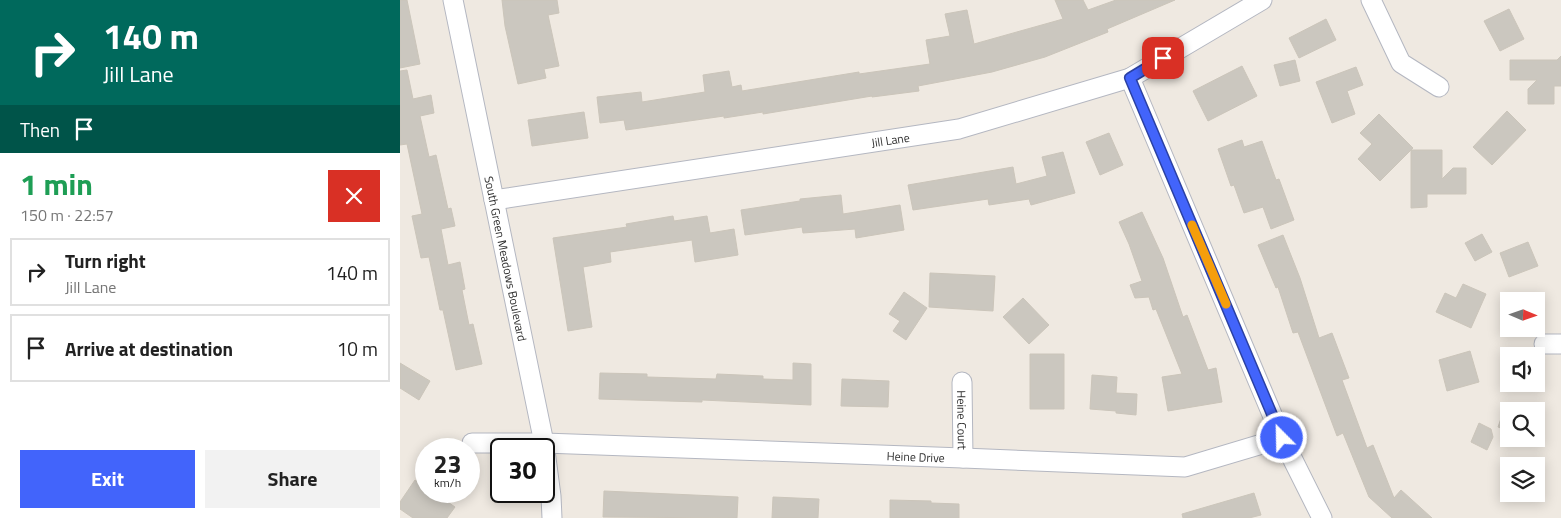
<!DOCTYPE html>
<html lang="en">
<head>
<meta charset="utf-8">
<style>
	:root { --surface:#fff; --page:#f2f2f2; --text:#222; --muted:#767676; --line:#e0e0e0; --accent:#4264fb }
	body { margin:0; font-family:"Titillium Web",sans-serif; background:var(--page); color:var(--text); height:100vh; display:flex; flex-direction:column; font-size:19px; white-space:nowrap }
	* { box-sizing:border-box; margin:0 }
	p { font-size:16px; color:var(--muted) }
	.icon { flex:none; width:28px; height:28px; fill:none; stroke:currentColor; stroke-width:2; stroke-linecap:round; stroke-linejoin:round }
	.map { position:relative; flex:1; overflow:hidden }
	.drawer { display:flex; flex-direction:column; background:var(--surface); width:400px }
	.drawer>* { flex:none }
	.top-card { background:#00695c; color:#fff; overflow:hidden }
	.needle { width:32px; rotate:92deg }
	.fabs { position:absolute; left:1100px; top:292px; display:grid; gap:10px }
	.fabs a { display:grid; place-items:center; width:45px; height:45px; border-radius:0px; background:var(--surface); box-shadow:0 2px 12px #0003; font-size:25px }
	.speed { position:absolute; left:15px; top:438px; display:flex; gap:10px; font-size:25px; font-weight:700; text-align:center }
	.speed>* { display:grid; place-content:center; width:65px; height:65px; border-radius:50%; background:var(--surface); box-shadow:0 2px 12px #0003; line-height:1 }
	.speed small { font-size:12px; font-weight:400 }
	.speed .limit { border:2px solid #111; border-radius:8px; background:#fff; color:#111 }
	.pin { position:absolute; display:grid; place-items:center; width:42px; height:42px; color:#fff; margin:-21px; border-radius:10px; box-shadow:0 2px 8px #0006 }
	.me { position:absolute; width:55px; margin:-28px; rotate:337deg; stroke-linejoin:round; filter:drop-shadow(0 0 4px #0008) }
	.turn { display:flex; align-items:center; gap:18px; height:105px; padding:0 20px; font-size:22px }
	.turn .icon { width:65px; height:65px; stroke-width:2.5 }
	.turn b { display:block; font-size:35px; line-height:42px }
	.then { display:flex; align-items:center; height:48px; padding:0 20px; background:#0003; gap:10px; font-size:19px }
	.round { display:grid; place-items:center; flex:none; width:52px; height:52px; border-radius:0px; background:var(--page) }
	.overview { display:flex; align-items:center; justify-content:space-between; height:85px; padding:0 20px }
	h1 { font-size:30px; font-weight:700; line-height:38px; color:#1e9e55 }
	.button { display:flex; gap:10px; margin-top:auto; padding:10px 20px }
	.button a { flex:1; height:58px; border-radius:0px; background:var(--accent); color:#fff; font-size:20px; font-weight:700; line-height:58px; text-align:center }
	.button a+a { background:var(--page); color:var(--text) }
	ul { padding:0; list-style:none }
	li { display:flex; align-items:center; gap:15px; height:68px; margin:0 10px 8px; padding:0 10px; border:2px solid var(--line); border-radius:0px }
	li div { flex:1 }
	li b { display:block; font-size:19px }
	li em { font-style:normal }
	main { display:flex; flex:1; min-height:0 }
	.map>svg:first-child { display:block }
	.building { fill:#cbc7bf; stroke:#cbc5ba }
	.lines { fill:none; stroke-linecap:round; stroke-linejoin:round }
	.minor-casing { stroke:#b4b7c1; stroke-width:21 }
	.minor { stroke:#fff; stroke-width:19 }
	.route-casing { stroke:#2b41a3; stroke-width:12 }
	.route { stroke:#4264fb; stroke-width:9 }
	.slow { stroke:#f59e0b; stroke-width:9 }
	.labels { text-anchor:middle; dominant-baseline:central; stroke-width:5; stroke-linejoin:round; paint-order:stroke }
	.street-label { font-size:12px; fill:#2e2e2e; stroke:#fff }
</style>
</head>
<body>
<main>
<section class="drawer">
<div class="top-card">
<div class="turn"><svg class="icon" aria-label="right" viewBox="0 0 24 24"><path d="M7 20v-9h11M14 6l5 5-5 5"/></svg><div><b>140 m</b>Jill Lane</div></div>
<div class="then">Then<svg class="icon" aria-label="arrive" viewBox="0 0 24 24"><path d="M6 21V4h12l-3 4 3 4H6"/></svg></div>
</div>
<div class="overview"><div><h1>1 min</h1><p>150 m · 22:57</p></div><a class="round" style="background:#d93025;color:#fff"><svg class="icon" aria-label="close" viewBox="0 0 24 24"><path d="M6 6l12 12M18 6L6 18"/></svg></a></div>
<ul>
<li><svg class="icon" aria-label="right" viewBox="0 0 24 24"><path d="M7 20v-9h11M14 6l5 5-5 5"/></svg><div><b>Turn right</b><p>Jill Lane</p></div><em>140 m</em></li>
<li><svg class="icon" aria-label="arrive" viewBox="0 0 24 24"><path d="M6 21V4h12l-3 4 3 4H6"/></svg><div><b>Arrive at destination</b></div><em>10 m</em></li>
</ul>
<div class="button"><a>Exit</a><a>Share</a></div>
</section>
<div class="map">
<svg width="1161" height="518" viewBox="0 0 1161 518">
	<rect width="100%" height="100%" fill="#efe9e1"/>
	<path class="building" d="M 0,0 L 7,0 L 20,64 L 0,68 Z
		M 102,0 L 157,0 L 159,13 L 148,15 L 159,66 L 144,69 L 146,78 L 118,84 L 105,26 Z
		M 655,0 L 683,0 L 688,10 L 716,0 L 775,0 L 707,29 L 708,32 L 645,57 L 592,72 L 518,86 L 519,91 L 472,97 L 472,96 L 363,114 L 363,112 L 324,118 L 324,116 L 226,130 L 224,120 L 200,123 L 197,97 L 241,92 L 242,102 L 305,92 L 303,75 L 329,71 L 332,87 L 341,85 L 342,91 L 459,72 L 459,74 L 530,64 L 526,40 L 550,36 L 545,14 L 567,10 L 574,44 L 663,19 Z
		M 1109,9 L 1124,39 L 1100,51 L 1084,21 Z
		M 926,19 L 936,40 L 899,58 L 889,38 Z
		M 1161,56 L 1161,86 L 1154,86 L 1154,104 L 1128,104 L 1128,89 L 1137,80 L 1110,80 L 1110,60 L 1157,60 Z
		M 895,60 L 900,81 L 880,86 L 874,65 Z
		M 842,66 L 857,96 L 808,121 L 793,91 Z
		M 956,67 L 963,85 L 947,91 L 955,114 L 932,123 L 916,82 Z
		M 7,70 L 13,99 L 31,95 L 34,113 L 20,116 L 29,157 L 36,155 L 48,209 L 51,208 L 55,226 L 41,229 L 48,265 L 60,262 L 65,289 L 62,290 L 69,325 L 73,324 L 82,364 L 56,370 L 43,310 L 40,310 L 29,257 L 21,258 L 12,216 L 22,214 L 7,144 L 0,145 L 0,71 Z
		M 1107,111 L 1126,130 L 1092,165 L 1073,147 Z
		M 184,112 L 188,138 L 132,146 L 128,120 Z
		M 979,114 L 1013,148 L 980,181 L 958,159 L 972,144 L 960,133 Z
		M 709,133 L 723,165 L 700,175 L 686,142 Z
		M 842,140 L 844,147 L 862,141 L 876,180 L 879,179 L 894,220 L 871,229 L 863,207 L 844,213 L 834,185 L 831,186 L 818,149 Z
		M 1011,150 L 1042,150 L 1042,179 L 1053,168 L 1066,168 L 1066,194 L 1027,194 L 1027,207 L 1011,208 Z
		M 663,152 L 675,193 L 631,205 L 629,199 L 589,205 L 588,199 L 513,210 L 508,185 L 613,167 L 616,184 L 647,176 L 642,157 Z
		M 441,195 L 443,214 L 500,205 L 504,230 L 456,238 L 455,229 L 403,233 L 402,227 L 345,235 L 341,210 L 400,201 L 400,199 Z
		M 742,212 L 763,258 L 783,317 L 787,315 L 808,370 L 816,368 L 822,402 L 768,411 L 762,377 L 782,374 L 756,309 L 753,310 L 749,297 L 735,298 L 730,285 L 742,281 L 729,244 L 719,222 Z
		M 273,216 L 274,221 L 307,216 L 310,233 L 334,229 L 338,255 L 295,262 L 292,240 L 210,252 L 211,262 L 183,267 L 192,327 L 168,331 L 153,238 L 227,227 L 226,224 Z
		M 1082,234 L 1092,252 L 1075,261 L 1065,243 Z
		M 883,235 L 900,278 L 919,338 L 932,333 L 949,378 L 942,380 L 967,448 L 973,445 L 994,498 L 1001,490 L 1032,518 L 992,518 L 969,497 L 943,433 L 937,436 L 898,332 L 893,333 L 878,287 L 876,288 L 858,245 Z
		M 1128,242 L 1138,266 L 1109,277 L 1100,253 Z
		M 530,273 L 595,276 L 593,311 L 529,307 Z
		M 1063,284 L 1086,294 L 1071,328 L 1036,312 L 1045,293 L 1056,298 Z
		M 504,292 L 527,308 L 506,340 L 493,331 L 500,321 L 489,314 Z
		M 623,298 L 649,325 L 629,344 L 603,317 Z
		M 1070,351 L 1079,382 L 1047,391 L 1039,360 Z
		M 630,354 L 664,354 L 664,409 L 630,409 Z
		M 0,363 L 30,381 L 19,400 L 0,388 Z
		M 393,363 L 411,364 L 411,405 L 302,400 L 302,402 L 199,399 L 200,373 L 247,374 L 247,377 L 316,379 L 317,374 L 363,376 L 363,379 L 393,380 Z
		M 692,375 L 717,377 L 716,393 L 737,394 L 736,415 L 716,413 L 716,411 L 690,409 Z
		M 442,379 L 489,381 L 488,407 L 441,406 Z
		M 1106,404 L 1127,411 L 1109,411 L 1109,431 L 1098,427 Z
		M 1079,423 L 1091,429 L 1093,437 L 1087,450 L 1071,442 Z
		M 15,480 L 26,487 L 26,491 L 32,491 L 55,507 L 47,518 L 13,518 L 0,509 L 0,502 Z
		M 204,491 L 338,497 L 337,518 L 203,517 Z
		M 854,493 L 861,515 L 849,518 L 783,518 L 782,514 Z
		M 373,497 L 419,499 L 418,518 L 372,518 Z
		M 490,500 L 531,501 L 531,503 L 559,504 L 559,518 L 490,518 Z"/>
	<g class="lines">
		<g class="minor-casing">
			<g id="minor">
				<path id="s1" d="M 53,0 L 144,443 L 151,496 L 152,518"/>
				<path d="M 971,0 L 1001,63 L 1039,87"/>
				<path d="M 730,78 L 882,438 L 922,518"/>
				<path id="s2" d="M 94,200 L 559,129 L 730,78 L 862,0"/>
				<path d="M 1144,344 L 1161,344"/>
				<path id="s3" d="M 562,382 L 563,458"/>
				<path id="s4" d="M 72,443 L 144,443 L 563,458 L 785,467 L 882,438"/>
			</g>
		</g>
		<use href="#minor" class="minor"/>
	</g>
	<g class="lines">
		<g class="route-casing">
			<path id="route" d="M 763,58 L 730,78 L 882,438"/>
		</g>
		<use href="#route" class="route"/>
		<path class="slow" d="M 792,225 L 826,304"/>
	</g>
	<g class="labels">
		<g class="street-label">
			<text stroke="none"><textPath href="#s2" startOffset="401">Jill Lane</textPath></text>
			<text stroke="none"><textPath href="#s1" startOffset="264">South Green Meadows Boulevard</textPath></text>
			<text stroke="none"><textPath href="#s3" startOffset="38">Heine Court</textPath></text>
			<text stroke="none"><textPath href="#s4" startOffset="444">Heine Drive</textPath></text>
		</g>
	</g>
</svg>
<div class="fabs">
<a><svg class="needle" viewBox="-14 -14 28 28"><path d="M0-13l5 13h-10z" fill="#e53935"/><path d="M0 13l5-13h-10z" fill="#767676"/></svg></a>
<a><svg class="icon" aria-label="sound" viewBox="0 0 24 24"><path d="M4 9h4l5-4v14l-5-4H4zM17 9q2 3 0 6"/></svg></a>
<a><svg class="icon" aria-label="search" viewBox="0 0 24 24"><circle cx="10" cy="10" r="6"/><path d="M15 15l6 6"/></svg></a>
<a><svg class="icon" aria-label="layers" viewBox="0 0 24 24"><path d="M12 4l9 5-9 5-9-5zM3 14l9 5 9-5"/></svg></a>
</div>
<div class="speed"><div>23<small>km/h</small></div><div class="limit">30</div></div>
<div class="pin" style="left:763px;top:58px;background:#d93025"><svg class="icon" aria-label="arrive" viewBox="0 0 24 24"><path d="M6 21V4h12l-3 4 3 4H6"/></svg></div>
<svg class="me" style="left:882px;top:438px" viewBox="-20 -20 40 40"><circle r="17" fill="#4264fb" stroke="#fff" stroke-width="3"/><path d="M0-11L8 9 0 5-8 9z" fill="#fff"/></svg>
</div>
</main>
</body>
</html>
